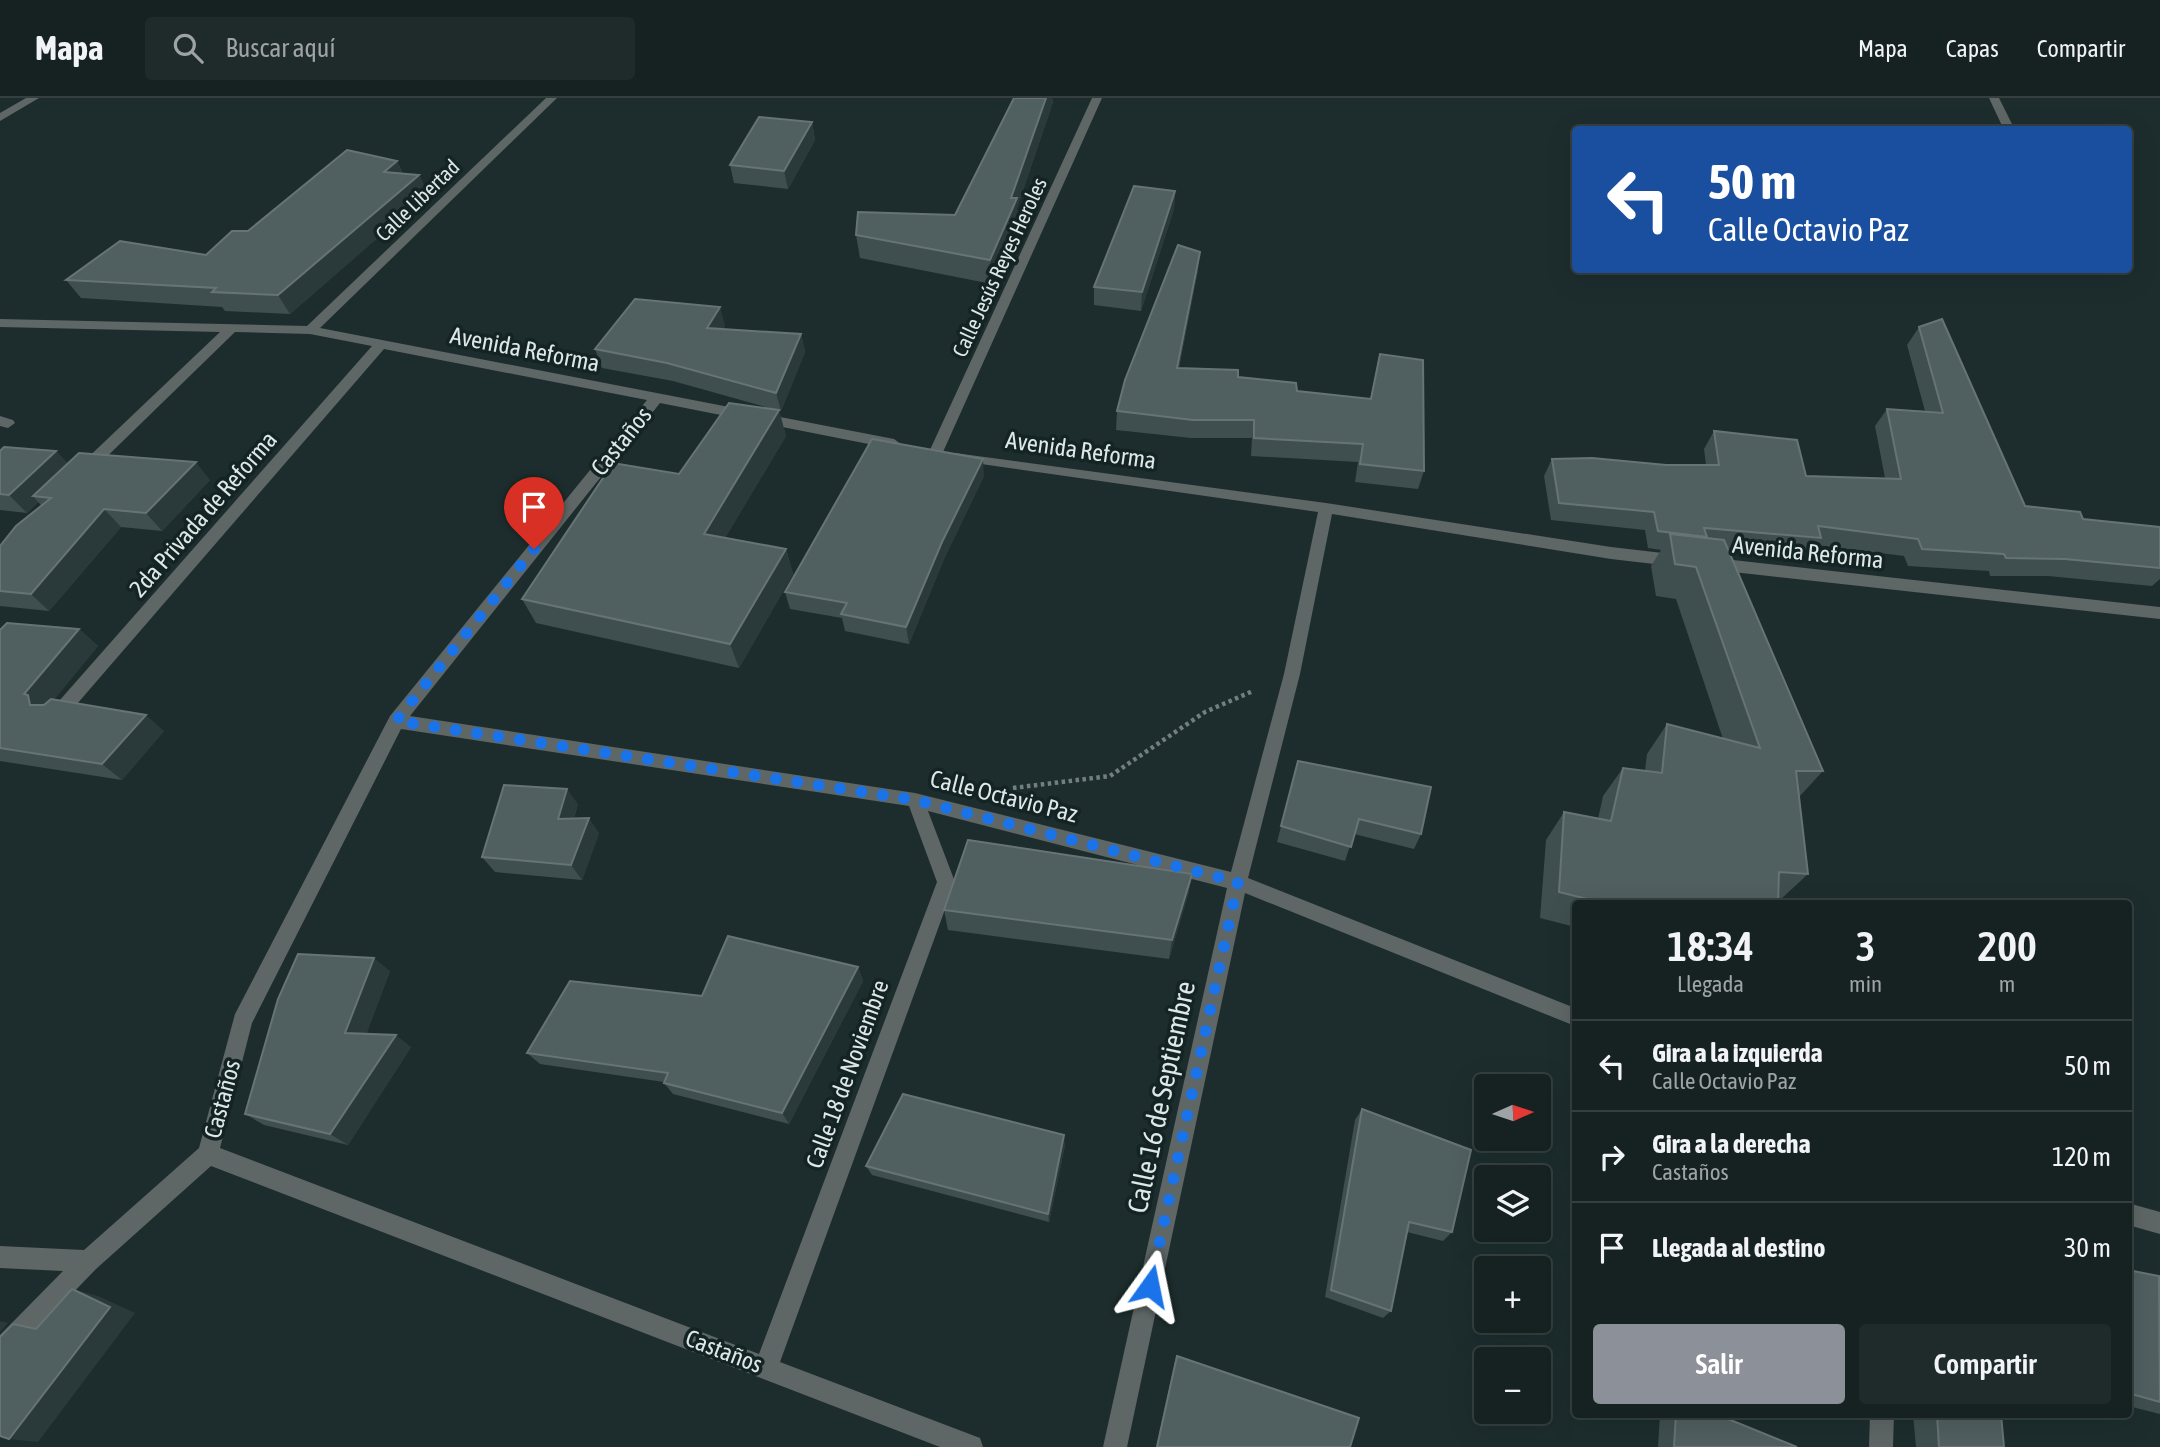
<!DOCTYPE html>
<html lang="es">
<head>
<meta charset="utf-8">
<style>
	:root { --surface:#162222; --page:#1f2a2a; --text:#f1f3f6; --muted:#9ea4a5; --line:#353f40; --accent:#8c9099 }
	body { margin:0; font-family:"Asap Condensed",sans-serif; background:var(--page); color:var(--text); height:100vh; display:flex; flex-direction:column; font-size:26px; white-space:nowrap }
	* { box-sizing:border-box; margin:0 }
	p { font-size:23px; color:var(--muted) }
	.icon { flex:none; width:38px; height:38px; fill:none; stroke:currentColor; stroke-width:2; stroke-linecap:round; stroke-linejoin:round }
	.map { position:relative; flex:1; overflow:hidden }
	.side { position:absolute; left:1572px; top:802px; width:560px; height:518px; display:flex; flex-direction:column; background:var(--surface); border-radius:7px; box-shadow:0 7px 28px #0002,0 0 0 2px var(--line) }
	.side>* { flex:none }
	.top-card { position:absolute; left:1572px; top:28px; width:560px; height:147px; border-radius:7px; box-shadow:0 7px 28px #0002,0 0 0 2px var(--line); background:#1a4fa0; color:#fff; overflow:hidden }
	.needle { width:46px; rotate:87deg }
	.buttons { position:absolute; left:1474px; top:976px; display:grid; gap:14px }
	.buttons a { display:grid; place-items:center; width:77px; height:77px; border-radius:7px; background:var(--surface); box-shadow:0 7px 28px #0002,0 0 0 2px var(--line); font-size:35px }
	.pin { position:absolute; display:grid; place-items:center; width:60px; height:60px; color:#fff; margin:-72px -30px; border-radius:50% 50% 50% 0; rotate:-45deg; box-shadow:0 0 7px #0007 }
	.pin .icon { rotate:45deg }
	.me { position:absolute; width:77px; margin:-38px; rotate:12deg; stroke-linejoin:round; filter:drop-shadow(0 0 5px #0008) }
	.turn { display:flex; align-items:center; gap:24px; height:147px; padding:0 21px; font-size:32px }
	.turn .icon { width:91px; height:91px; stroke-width:2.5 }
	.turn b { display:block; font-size:49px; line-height:60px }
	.eta { display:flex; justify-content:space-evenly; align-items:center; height:119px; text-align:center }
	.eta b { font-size:42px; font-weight:600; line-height:49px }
	.button { display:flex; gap:14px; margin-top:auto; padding:14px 21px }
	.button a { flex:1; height:80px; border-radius:7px; background:var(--accent); color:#fff; font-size:28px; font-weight:600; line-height:80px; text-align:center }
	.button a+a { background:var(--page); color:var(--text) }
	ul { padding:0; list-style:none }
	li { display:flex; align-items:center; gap:21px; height:91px; padding:0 21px; border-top:2px solid var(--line) }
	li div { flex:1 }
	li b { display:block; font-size:26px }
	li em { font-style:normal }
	header { display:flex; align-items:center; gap:42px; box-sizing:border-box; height:98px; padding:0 35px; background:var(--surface); border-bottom:2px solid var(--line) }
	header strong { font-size:33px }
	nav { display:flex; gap:38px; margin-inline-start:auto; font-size:24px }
	.search { width:490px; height:63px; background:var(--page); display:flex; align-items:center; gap:18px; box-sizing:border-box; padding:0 24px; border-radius:7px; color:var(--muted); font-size:26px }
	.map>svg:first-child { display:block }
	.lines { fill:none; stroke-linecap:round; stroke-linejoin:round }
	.path { stroke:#727f7f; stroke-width:4.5; stroke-dasharray:3.5 3.5; stroke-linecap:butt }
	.minor { fill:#5f6666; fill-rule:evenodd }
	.wall { fill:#3f4f4f }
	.shaded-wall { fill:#2a3a3b }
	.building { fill:#505f60; stroke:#677475; stroke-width:2 }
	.route { stroke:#1a73e8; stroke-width:12; stroke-dasharray:0 21.6 }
	.labels { text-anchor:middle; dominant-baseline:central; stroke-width:7; stroke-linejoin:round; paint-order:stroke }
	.far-street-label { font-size:21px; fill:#dfe8e8; stroke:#142323 }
	.street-label { font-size:24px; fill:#dfe8e8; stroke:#142323 }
	.near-street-label { font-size:28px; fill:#dfe8e8; stroke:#142323 }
</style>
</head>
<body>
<header>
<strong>Mapa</strong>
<div class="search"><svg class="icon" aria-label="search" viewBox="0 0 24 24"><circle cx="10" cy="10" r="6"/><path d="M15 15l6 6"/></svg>Buscar aquí</div>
<nav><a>Mapa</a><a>Capas</a><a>Compartir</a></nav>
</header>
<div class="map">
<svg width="2160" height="1349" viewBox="0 0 2160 1349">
	<rect width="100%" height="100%" fill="#1d2d2d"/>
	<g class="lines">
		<path class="path" d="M 1013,690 L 1110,678 L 1205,614 L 1253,593"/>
		<path class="minor" d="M 26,0 L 39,0 L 0,23 L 0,15 Z
			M 546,0 L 557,0 L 320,230 L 894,341 L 901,346 L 894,351 L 660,305 L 410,618 L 915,695 L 1231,774 L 1284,576 L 1318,414 L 960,363 L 955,361 L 955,355 L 1326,405 L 1611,449 L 1680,457 L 1688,463 L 1680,469 L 1611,461 L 1332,416 L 1300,576 L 1248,780 L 1575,910 L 1575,928 L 1245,795 L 1127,1349 L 1103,1349 L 1227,790 L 928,713 L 955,784 L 780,1264 L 980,1340 L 983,1349 L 940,1349 L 211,1068 L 96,1171 L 8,1262 L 0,1266 L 0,1237 L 63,1173 L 0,1170 L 0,1148 L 84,1152 L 199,1050 L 235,916 L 390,618 L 647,302 L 384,251 L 64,621 L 52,621 L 50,616 L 52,611 L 372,248 L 310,236 L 235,234 L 88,377 L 78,377 L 76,373 L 78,369 L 220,234 L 0,229 L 0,221 L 307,228 ZM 401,631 L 909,708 L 937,784 L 759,1256 L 220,1050 L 252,925 Z
			M 1092,0 L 1102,0 L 943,354 L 936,359 L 931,357 L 929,354 Z
			M 1989,0 L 1999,0 L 2015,32 L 2004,32 Z
			M 0,318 L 13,322 L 15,325 L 8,330 L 0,328 Z
			M 1715,460 L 2160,509 L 2160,521 L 1715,472 L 1707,466 Z
			M 2128,1105 L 2160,1114 L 2160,1136 L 2128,1127 Z
			M 1870,1316 L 1894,1316 L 1893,1349 L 1869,1349 Z"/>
	</g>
	<path class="wall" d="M 1014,0 L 1052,0 L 1053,4 L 1017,110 L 1018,124 L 992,186 L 860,160 L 856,137 L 955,117 Z
		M 812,24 L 815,42 L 788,91 L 734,85 L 730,67 Z
		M 397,63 L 403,76 L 419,77 L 428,96 L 290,216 L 225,213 L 222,209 L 81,200 L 66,182 L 206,157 L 248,133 Z
		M 1175,93 L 1174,111 L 1141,213 L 1094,207 L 1094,189 Z
		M 1198,172 L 1179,270 L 1238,279 L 1297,293 L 1370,301 L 1380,256 L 1424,373 L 1418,391 L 1355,384 L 1358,364 L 1251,358 L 1252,340 L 1191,340 L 1116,332 L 1117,313 Z
		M 725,227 L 723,231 L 801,236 L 805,254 L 781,313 L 779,313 L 786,338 L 725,440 L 786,451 L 793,476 L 739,570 L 536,525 L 522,501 L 679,376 L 777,312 L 673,283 L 602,270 L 595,251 Z
		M 1919,229 L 2025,408 L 2083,421 L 2160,429 L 2160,481 L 2152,488 L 2048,478 L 1990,478 L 1989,473 L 1908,468 L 1904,458 L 1817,447 L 1809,458 L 1728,450 L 1823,673 L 1799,699 L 1808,776 L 1780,802 L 1778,802 L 1778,805 L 1575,805 L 1575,829 L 1540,820 L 1546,742 L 1564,714 L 1598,721 L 1603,698 L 1623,670 L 1645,673 L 1647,656 L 1667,626 L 1723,641 L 1676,501 L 1656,498 L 1651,468 L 1661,452 L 1648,450 L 1645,432 L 1551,422 L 1544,378 L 1552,361 L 1666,367 L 1706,367 L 1704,351 L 1714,333 L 1806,378 L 1885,380 L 1875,328 L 1887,311 L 1925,313 L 1907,247 Z
		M 0,353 L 56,353 L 68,366 L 210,382 L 162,433 L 121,429 L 49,513 L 0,508 L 0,448 L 42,408 L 38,404 L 27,415 L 0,412 Z
		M 984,378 L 944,461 L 909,546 L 845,533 L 842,520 L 790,511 L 785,494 Z
		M 79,531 L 98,548 L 54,601 L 164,633 L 122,682 L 0,663 L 0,532 Z
		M 1298,663 L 1421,736 L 1414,751 L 1354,736 L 1345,763 L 1277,744 Z
		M 578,706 L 574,720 L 599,735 L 582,782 L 495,774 L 482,759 Z
		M 1192,776 L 1188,797 L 1169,861 L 948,832 L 944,812 Z
		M 858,869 L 863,883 L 789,1026 L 673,996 L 664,985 L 664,984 L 540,966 L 527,955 L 702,898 Z
		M 390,873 L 366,936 L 411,949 L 348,1047 L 264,1027 L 245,1016 Z
		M 1362,1011 L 1452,1134 L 1443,1143 L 1407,1134 L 1391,1213 L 1383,1220 L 1325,1199 L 1355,1022 Z
		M 1065,1047 L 1049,1124 L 872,1077 L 866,1068 Z
		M 2128,1172 L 2160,1181 L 2160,1316 L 2128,1308 Z
		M 1177,1258 L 1350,1349 L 1156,1349 L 1175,1263 Z
		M 1660,1316 L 1716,1316 L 1797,1349 L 1658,1349 Z
		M 1913,1316 L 2001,1316 L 2004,1349 L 1916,1349 Z"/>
	<path class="shaded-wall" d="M 1046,0 L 1052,0 L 1053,4 L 1017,110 L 1018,124 L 992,186 L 990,162 Z
		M 812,24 L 815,42 L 788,91 L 784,73 Z
		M 397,63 L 405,82 L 384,74 Z
		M 419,77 L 428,96 L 290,216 L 278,197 Z
		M 1175,93 L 1174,111 L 1141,213 L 1142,194 Z
		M 1200,154 L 1198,172 L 1175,288 L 1177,270 Z
		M 720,209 L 725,227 L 713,248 L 707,230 Z
		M 801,236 L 805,254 L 781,313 L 776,295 Z
		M 779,312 L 786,338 L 713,460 L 704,436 Z
		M 56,353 L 73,371 L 33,398 L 38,404 L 27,415 L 9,397 Z
		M 983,361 L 984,378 L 944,461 L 909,546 L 906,529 L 942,444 Z
		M 196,364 L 210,382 L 162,433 L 146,415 Z
		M 104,411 L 121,429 L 49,513 L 31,496 Z
		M 786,451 L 793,476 L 739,570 L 730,546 Z
		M 79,531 L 98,548 L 46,612 L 30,607 L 24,596 Z
		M 146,617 L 164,633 L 122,682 L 102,666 Z
		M 567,691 L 578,706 L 569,736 L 558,721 Z
		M 589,720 L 599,735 L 582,782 L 571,767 Z
		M 1192,776 L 1188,797 L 1169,861 L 1172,842 Z
		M 374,860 L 390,873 L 362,948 L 345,935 Z
		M 858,869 L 863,883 L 789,1026 L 782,1015 Z
		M 396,937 L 411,949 L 348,1047 L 330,1036 Z
		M 1064,1037 L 1065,1047 L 1049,1124 L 1048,1116 Z
		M 72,1191 L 98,1198 L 135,1215 L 38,1344 L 9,1341 Z
		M 0,1223 L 8,1225 L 0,1234 Z"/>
	<path class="building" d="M 1014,0 L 1046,0 L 1011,100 L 1017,100 L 990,162 L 856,137 L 858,114 L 955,117 Z
		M 759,19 L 812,24 L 784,73 L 730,67 Z
		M 347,52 L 397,63 L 384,74 L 419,77 L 278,197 L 212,194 L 216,190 L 66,182 L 120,143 L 206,157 L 232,133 L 248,133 Z
		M 1134,88 L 1175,93 L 1142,194 L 1094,189 Z
		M 1178,147 L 1200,154 L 1177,270 L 1238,272 L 1238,279 L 1296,285 L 1297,293 L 1371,301 L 1380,256 L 1423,262 L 1424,373 L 1360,366 L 1363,346 L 1254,340 L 1254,322 L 1193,322 L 1117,313 L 1125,282 Z
		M 635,201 L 720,209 L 707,230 L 801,236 L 776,295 L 667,265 L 595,251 Z
		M 1942,221 L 2025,408 L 2080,414 L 2083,421 L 2160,429 L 2160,470 L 2065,461 L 2006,460 L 2004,456 L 1922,451 L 1918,441 L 1818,428 L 1821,440 L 1704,430 L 1707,439 L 1658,433 L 1654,414 L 1559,405 L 1552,361 L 1592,360 L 1666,367 L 1719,367 L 1714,333 L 1797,342 L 1806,378 L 1901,381 L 1887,311 L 1943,315 L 1919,229 Z
		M 729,305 L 779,312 L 704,436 L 786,451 L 730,546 L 522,501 L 613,365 L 679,376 Z
		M 872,341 L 983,361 L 942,444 L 906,529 L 841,516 L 847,505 L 785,494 Z
		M 4,349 L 56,353 L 9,397 L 0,396 L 0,353 Z
		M 79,355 L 196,364 L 146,415 L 104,411 L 31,496 L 0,493 L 0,448 L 16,428 L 51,400 L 33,398 Z
		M 1670,436 L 1724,442 L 1823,673 L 1796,673 L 1808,776 L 1779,774 L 1778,805 L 1603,805 L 1559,794 L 1564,714 L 1611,723 L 1623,670 L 1662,675 L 1667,626 L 1760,650 L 1696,469 L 1675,466 Z
		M 7,525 L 79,531 L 24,596 L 28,597 L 30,607 L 44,607 L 51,601 L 146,617 L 102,666 L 0,650 L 0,532 Z
		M 1298,663 L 1431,689 L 1421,736 L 1359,721 L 1351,749 L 1281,728 Z
		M 504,687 L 567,691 L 558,721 L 589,720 L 571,767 L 482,759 Z
		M 968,742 L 1192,776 L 1172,842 L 944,812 Z
		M 728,838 L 858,869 L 782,1015 L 664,985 L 668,975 L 527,955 L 570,883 L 702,898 Z
		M 298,856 L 374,860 L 345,935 L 396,937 L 330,1036 L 245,1016 L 278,901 Z
		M 903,996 L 1064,1037 L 1048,1116 L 866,1068 Z
		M 1362,1011 L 1471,1052 L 1452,1134 L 1409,1124 L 1391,1213 L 1331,1192 Z
		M 2128,1172 L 2159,1178 L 2160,1304 L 2128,1295 Z
		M 72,1191 L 110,1209 L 9,1341 L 0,1338 L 0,1239 L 13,1226 L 36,1231 Z
		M 1177,1258 L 1359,1320 L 1350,1349 L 1157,1349 Z
		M 1676,1316 L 1716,1316 L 1797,1349 L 1674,1349 Z
		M 1937,1316 L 2001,1316 L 2004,1349 L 1939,1349 Z"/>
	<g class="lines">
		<path class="route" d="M 534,451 L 396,623 L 915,702 L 1238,784 L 1150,1188"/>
	</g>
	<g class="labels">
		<g class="far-street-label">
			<text transform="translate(417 102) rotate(-44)">Calle Libertad</text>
			<text transform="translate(999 169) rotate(-65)">Calle Jesús Reyes Heroles</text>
		</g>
		<g class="street-label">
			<text transform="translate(525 251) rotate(11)">Avenida Reforma</text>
			<text transform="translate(621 343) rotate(-51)">Castaños</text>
			<text transform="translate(1081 352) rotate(8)">Avenida Reforma</text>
			<text transform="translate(203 416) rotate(-49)">2da Privada de Reforma</text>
			<text transform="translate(1808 454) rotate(6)">Avenida Reforma</text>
			<text transform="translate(1004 698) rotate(14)">Calle Octavio Paz</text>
			<text transform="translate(847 976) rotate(-70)">Calle 18 de Noviembre</text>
			<text transform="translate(222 1001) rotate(-75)">Castaños</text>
			<text transform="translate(724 1253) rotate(21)">Castaños</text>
		</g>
		<g class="near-street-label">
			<text transform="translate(1161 999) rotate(-78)">Calle 16 de Septiembre</text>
		</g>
	</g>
</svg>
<div class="buttons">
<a><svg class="needle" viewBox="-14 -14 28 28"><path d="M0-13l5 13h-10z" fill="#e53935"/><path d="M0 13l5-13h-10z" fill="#9ea4a5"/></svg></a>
<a><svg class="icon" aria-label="layers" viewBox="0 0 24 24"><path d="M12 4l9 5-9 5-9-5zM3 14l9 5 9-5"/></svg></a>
<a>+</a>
<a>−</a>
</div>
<div class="pin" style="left:534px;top:451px;background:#d93025"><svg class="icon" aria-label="arrive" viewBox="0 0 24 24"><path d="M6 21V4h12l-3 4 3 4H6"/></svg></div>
<svg class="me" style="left:1150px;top:1188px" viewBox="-20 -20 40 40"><path d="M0-17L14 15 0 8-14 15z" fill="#1a73e8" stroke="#fff" stroke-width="4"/></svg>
<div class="top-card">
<div class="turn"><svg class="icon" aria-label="left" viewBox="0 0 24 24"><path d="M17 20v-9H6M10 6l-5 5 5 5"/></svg><div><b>50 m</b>Calle Octavio Paz</div></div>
</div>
<section class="side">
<div class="eta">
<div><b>18:34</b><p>Llegada</p></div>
<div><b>3</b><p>min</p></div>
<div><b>200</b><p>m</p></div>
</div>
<ul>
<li><svg class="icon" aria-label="left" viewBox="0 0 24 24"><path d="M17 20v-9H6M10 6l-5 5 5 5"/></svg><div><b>Gira a la izquierda</b><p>Calle Octavio Paz</p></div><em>50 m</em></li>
<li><svg class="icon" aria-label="right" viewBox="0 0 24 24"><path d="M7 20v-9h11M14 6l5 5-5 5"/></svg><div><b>Gira a la derecha</b><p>Castaños</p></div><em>120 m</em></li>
<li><svg class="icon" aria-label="arrive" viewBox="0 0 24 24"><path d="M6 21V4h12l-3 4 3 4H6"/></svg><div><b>Llegada al destino</b></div><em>30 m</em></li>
</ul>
<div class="button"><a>Salir</a><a>Compartir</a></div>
</section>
</div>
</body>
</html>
